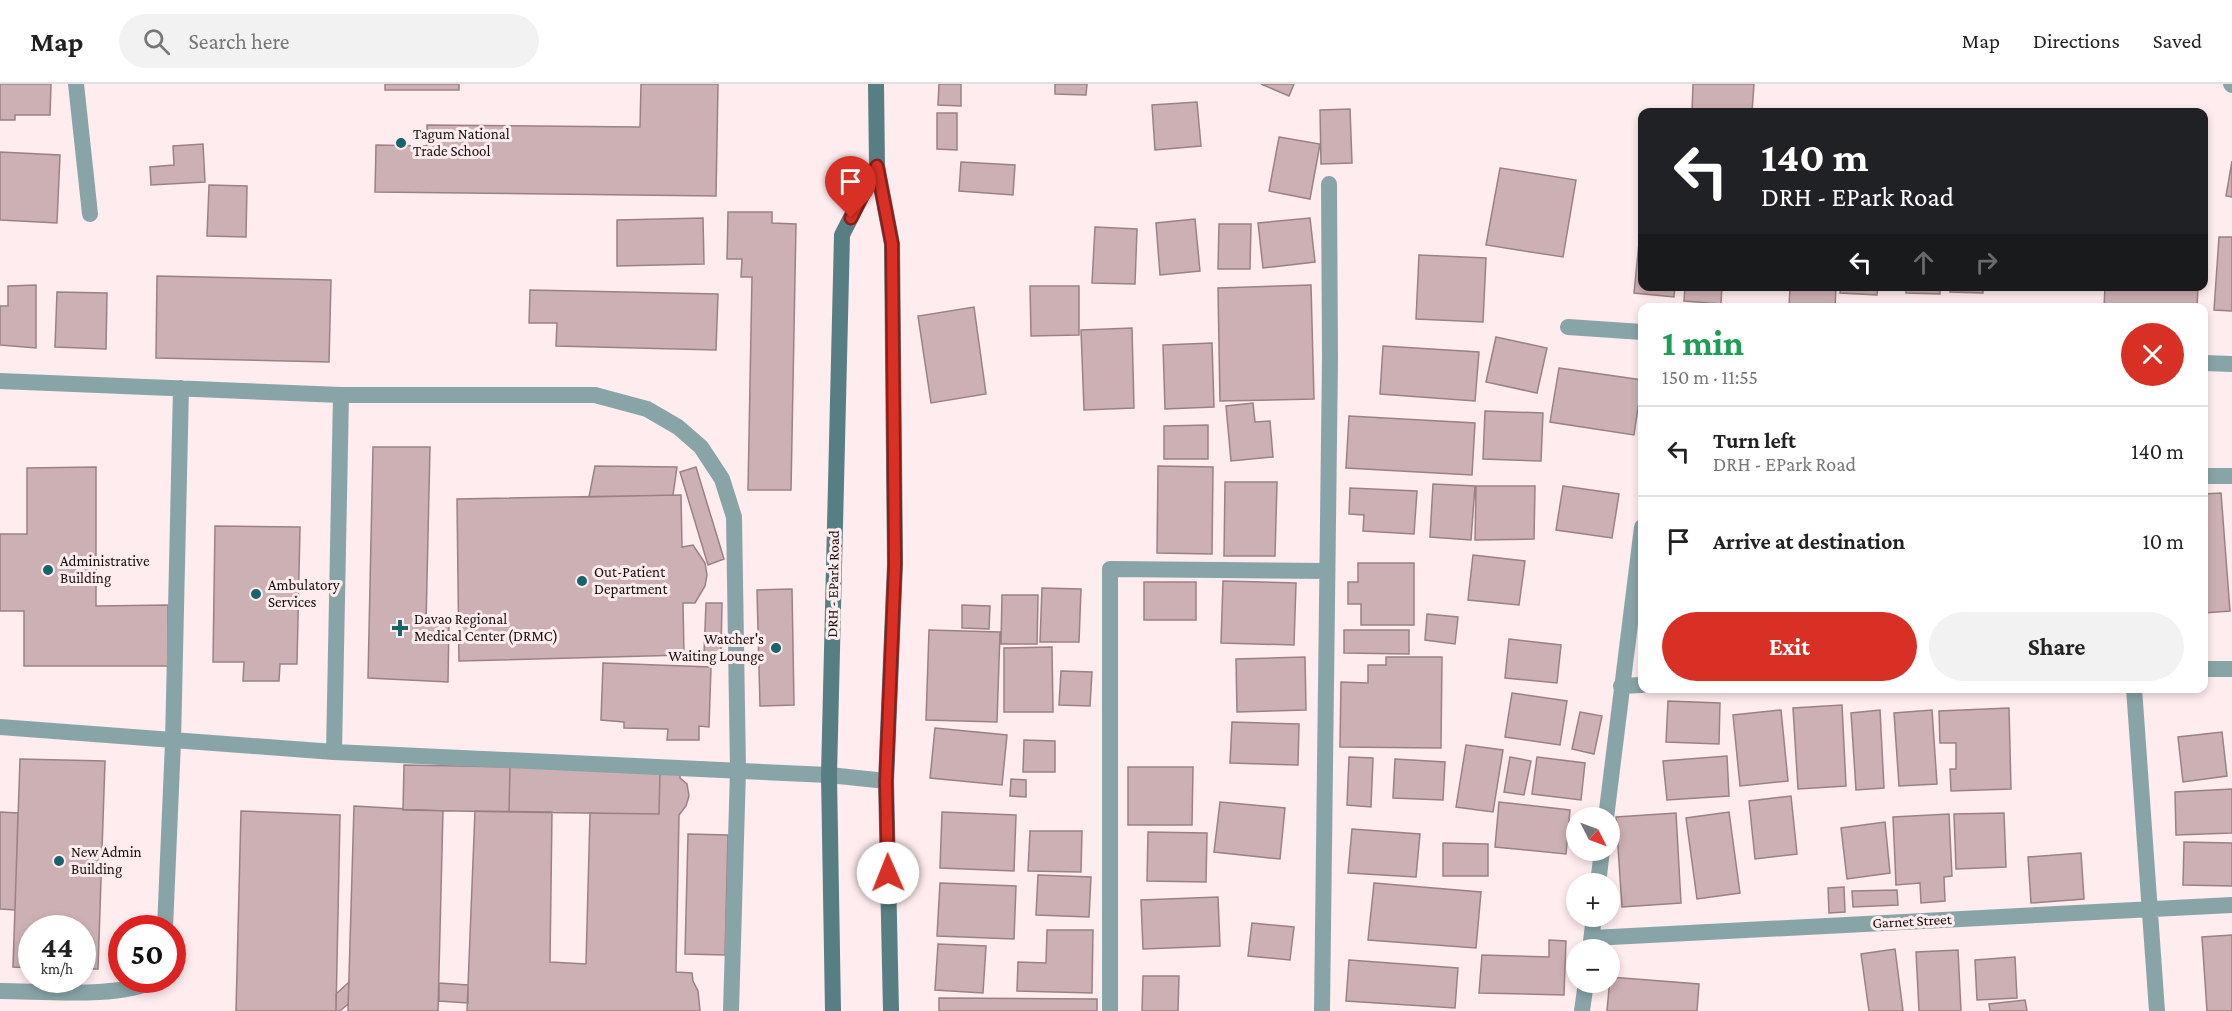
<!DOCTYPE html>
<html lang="en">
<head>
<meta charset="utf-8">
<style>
	:root { --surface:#fff; --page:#f2f2f2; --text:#222; --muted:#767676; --line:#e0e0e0; --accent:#d93025 }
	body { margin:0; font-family:"Crimson Pro",serif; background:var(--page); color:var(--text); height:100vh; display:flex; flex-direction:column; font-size:22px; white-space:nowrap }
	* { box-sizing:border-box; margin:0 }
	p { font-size:20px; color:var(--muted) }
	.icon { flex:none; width:33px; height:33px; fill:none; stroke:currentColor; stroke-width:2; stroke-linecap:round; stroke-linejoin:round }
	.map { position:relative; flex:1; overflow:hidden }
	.details { position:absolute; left:1638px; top:219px; width:570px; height:390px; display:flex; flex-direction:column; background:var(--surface); border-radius:12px; box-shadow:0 3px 9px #0003 }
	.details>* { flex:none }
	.top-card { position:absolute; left:1638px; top:24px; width:570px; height:183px; border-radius:12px; box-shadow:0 3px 9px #0003; background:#202124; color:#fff; overflow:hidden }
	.needle { width:39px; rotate:132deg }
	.fabs { position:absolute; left:1566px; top:723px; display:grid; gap:12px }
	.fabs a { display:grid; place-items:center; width:54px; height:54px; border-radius:50%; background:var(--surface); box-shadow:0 3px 9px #0003; font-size:30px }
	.speed { position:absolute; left:18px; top:831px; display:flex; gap:12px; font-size:30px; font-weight:700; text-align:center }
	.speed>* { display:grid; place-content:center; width:78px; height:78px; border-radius:50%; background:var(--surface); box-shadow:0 3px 9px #0003; line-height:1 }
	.speed small { font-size:15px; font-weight:400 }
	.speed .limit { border:9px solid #d22; background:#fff; color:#111 }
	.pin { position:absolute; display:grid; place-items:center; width:51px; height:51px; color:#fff; margin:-62px -26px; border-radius:50% 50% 50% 0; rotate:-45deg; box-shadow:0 0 6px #0007 }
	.pin .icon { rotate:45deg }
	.me { position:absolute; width:66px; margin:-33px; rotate:359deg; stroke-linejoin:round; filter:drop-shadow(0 0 4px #0008) }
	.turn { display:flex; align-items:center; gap:21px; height:126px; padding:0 24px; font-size:27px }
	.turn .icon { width:78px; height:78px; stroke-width:2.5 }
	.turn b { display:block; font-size:42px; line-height:51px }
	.lanes { display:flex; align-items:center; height:57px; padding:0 24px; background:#0003; justify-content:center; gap:30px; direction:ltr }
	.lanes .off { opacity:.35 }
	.round { display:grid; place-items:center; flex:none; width:63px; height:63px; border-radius:32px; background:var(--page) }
	.overview { display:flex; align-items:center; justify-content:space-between; height:102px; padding:0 24px }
	h1 { font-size:36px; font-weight:700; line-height:45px; color:#1e9e55 }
	.cta { display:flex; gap:12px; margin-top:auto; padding:12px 24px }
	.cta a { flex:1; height:69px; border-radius:36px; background:var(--accent); color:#fff; font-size:24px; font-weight:700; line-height:69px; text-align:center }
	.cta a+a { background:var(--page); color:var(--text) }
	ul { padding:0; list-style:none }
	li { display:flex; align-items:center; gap:18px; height:90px; padding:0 24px; border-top:2px solid var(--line) }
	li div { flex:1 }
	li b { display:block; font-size:22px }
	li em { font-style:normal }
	header { display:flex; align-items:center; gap:36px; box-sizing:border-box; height:84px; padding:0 30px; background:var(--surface); border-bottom:2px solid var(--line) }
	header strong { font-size:28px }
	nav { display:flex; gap:33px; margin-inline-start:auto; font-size:21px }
	.search { width:420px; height:54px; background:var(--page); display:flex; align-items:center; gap:15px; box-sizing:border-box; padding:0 21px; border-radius:33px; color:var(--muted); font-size:22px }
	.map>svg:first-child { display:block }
	.building { fill:#cdb0b3; stroke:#9c8184; stroke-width:1.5 }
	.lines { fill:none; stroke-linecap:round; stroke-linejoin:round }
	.service { stroke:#89a4a7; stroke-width:16 }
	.minor { stroke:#89a4a7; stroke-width:16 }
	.secondary { stroke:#567e83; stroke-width:16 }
	.route-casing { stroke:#8d1f18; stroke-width:15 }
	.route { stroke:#d93025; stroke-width:10 }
	.poi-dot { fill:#16646c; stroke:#feecee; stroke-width:2 }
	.labels { text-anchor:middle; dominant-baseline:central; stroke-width:6; stroke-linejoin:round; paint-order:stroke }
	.poi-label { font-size:15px; fill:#160c0d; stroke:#feecee; text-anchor:start }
	.street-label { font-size:15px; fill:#160c0d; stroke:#feecee }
</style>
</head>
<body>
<header>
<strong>Map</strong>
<div class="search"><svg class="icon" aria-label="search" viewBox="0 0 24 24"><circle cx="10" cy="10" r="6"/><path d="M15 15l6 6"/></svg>Search here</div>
<nav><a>Map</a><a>Directions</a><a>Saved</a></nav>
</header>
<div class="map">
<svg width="2232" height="927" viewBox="0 0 2232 927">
	<rect width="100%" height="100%" fill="#feecee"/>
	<path class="building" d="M 0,0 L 51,0 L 50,31 L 15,31 L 15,36 L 0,36 Z
		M 385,0 L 459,0 L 459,6 L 385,6 Z
		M 641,0 L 718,0 L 716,112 L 375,108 L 376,61 L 427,62 L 427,41 L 640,43 Z
		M 939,0 L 961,0 L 961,22 L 938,21 Z
		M 1055,0 L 1087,0 L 1086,11 L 1055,10 Z
		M 1261,0 L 1294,0 L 1289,12 Z
		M 1693,0 L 1754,0 L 1752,28 L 1692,28 Z
		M 1197,18 L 1201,62 L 1155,66 L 1152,21 Z
		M 1350,25 L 1352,79 L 1321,80 L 1320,26 Z
		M 937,29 L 957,29 L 957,66 L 937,65 Z
		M 1279,53 L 1320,60 L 1310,115 L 1269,107 Z
		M 203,60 L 205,98 L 151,101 L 150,83 L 174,81 L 173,62 Z
		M 0,68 L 60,71 L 57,139 L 0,136 Z
		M 2232,77 L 2232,113 L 2226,112 Z
		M 961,78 L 1015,81 L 1013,111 L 959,107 Z
		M 1500,84 L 1576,96 L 1563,173 L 1486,161 Z
		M 209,101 L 247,102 L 246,153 L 207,152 Z
		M 728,128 L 772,128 L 772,139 L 796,140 L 791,406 L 748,406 L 752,193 L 741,193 L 742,175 L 727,175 Z
		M 1642,129 L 1642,202 L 1675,202 L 1674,213 L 1634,209 Z
		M 703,134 L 704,180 L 617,182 L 617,136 Z
		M 1310,134 L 1315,178 L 1263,184 L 1258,139 Z
		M 1195,135 L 1200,187 L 1160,191 L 1156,139 Z
		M 1219,140 L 1251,140 L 1250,185 L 1218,185 Z
		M 1095,143 L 1137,145 L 1135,200 L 1092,199 Z
		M 2219,153 L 2232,153 L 2232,227 L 2214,226 Z
		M 1419,171 L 1486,174 L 1483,238 L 1416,235 Z
		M 157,192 L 331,196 L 329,278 L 156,274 Z
		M 36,201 L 36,264 L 0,261 L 0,222 L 8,222 L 8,202 Z
		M 1311,201 L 1314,315 L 1220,317 L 1218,204 Z
		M 1030,202 L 1079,202 L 1079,251 L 1031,252 Z
		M 1685,202 L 1722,202 L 1721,220 L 1684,217 Z
		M 1790,202 L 1836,202 L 1835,224 L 1789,224 Z
		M 1841,202 L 1878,202 L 1877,211 L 1840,209 Z
		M 1906,202 L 1940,202 L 1940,210 L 1906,209 Z
		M 1950,202 L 1983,202 L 1983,209 L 1950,208 Z
		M 2105,202 L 2198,202 L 2197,224 L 2104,224 Z
		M 530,206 L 718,210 L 716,266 L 556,262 L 557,239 L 529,239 Z
		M 57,208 L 107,209 L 106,265 L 55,263 Z
		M 974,223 L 986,310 L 931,319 L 918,232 Z
		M 1132,244 L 1134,324 L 1084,326 L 1081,246 Z
		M 1496,253 L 1547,264 L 1537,309 L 1486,298 Z
		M 1212,259 L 1214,323 L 1165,325 L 1163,261 Z
		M 1383,262 L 1479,268 L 1475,317 L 1380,310 Z
		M 1559,284 L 1642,296 L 1634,351 L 1550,338 Z
		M 1253,319 L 1255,338 L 1270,337 L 1273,373 L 1231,377 L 1226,322 Z
		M 1485,327 L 1543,329 L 1541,377 L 1483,375 Z
		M 1349,332 L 1475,339 L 1472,391 L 1346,384 Z
		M 1208,341 L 1208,375 L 1164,375 L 1164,342 Z
		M 373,363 L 430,363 L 426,540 L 449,538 L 448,598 L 368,594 Z
		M 595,382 L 677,383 L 673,411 L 589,413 Z
		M 1158,382 L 1213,383 L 1212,470 L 1157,469 Z
		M 96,383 L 96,522 L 168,521 L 168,582 L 24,582 L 24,527 L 0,527 L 0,450 L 27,450 L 27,384 Z
		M 696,383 L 724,475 L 708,481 L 680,388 Z
		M 1225,398 L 1277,398 L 1275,472 L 1224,472 Z
		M 1433,400 L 1475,402 L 1471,456 L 1430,453 Z
		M 1476,402 L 1535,402 L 1534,455 L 1475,456 Z
		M 1563,402 L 1619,410 L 1612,454 L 1556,446 Z
		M 1350,404 L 1417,407 L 1414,450 L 1363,447 L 1364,431 L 1349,430 Z
		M 2221,409 L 2230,527 L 2204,529 L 2204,410 Z
		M 681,411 L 682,463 L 693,461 L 705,479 L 707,491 L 705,502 L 695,519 L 683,519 L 684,571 L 459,577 L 457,415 Z
		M 215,442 L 300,443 L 297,580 L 280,580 L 279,597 L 243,597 L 244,578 L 213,578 Z
		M 1473,471 L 1525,477 L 1519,521 L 1468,516 Z
		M 1358,479 L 1414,479 L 1414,541 L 1361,541 L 1361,520 L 1348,520 L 1348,498 L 1358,498 Z
		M 1223,497 L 1296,499 L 1294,561 L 1221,559 Z
		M 1144,498 L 1196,498 L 1196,536 L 1144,536 Z
		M 1042,504 L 1081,505 L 1079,558 L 1040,558 Z
		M 792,505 L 794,621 L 760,622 L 757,506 Z
		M 1002,511 L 1038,511 L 1037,560 L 1001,560 Z
		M 706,519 L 722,519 L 721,570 L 704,570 Z
		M 962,521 L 990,522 L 989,545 L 962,544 Z
		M 1427,530 L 1458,533 L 1455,560 L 1425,556 Z
		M 929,546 L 1000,548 L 997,638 L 926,636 Z
		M 1344,546 L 1409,546 L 1409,570 L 1344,569 Z
		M 1509,555 L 1561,561 L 1557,599 L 1505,594 Z
		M 1052,563 L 1053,628 L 1004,628 L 1004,564 Z
		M 1305,573 L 1306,626 L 1237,628 L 1236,575 Z
		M 1386,573 L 1442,573 L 1441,664 L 1340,663 L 1341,598 L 1368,599 L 1368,581 L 1386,581 Z
		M 603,579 L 711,583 L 709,643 L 699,642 L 699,656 L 667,656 L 668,645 L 624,644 L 624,638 L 601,636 Z
		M 1061,587 L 1092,588 L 1090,622 L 1059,621 Z
		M 1512,609 L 1567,617 L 1560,661 L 1505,653 Z
		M 1668,617 L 1720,619 L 1719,660 L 1666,658 Z
		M 1842,621 L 1846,702 L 1798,705 L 1793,624 Z
		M 2009,624 L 2011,705 L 1951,707 L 1950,685 L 1956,685 L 1956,659 L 1940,659 L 1939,627 Z
		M 1781,626 L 1788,697 L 1740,702 L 1733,631 Z
		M 1880,626 L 1884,704 L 1856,706 L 1851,629 Z
		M 1932,626 L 1937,700 L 1899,702 L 1894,629 Z
		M 1580,628 L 1602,632 L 1594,670 L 1572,665 Z
		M 1232,638 L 1299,640 L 1298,681 L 1230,679 Z
		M 935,644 L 1007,651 L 1002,701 L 930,694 Z
		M 2222,648 L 2227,692 L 2183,698 L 2178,653 Z
		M 1024,656 L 1055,657 L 1055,688 L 1023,688 Z
		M 1466,661 L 1503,666 L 1493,728 L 1456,723 Z
		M 1727,672 L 1729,712 L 1667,716 L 1663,677 Z
		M 1349,673 L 1373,674 L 1371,723 L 1347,721 Z
		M 1510,673 L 1531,677 L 1524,711 L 1504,708 Z
		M 1537,673 L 1585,679 L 1581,716 L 1532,710 Z
		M 20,675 L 105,677 L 98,885 L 82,885 L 82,844 L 32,844 L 32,884 L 13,883 Z
		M 1395,675 L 1445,678 L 1443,716 L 1393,714 Z
		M 404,681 L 510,683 L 509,728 L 403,726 Z
		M 510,683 L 660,686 L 659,730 L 509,728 Z
		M 1128,683 L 1193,683 L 1192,741 L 1128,741 Z
		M 680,685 L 680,694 L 687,700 L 689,712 L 686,722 L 679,731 L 676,888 L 692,889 L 693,897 L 698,907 L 700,927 L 467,927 L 475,727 L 552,728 L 550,878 L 586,880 L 590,729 L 659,730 L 660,686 Z
		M 1011,695 L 1026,696 L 1026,713 L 1010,712 Z
		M 2232,705 L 2232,749 L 2176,751 L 2175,708 Z
		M 1791,712 L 1797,770 L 1755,775 L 1749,717 Z
		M 1220,718 L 1285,724 L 1280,775 L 1214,768 Z
		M 1499,718 L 1570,726 L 1566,770 L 1495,763 Z
		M 354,722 L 443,727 L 438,927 L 348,927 Z
		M 241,727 L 340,731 L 336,927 L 236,927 Z
		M 0,728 L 18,729 L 15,826 L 0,825 Z
		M 942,728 L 1016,731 L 1014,787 L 940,784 Z
		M 1729,728 L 1740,809 L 1697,815 L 1686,734 Z
		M 1676,729 L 1681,819 L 1622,823 L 1616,733 Z
		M 2004,729 L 2006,783 L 1956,785 L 1954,730 Z
		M 1949,730 L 1952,792 L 1944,793 L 1945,817 L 1921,819 L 1920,799 L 1896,801 L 1893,733 Z
		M 1885,738 L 1890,789 L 1847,795 L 1841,744 Z
		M 1352,745 L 1420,750 L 1416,793 L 1348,789 Z
		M 1030,747 L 1082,747 L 1081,788 L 1028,787 Z
		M 1148,748 L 1207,749 L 1206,798 L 1147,797 Z
		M 688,750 L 728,751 L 725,871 L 685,870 Z
		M 2184,758 L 2232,759 L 2232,802 L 2183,801 Z
		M 1443,759 L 1488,760 L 1488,792 L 1443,792 Z
		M 2081,769 L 2084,815 L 2031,819 L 2028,773 Z
		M 1038,791 L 1091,793 L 1089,833 L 1036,831 Z
		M 940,799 L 1016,802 L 1014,855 L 937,852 Z
		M 1374,799 L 1481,808 L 1476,864 L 1368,856 Z
		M 1844,803 L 1845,828 L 1829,829 L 1828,804 Z
		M 1897,806 L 1898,821 L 1853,823 L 1852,807 Z
		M 1218,813 L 1220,862 L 1143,865 L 1141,816 Z
		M 1252,839 L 1294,843 L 1290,876 L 1248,872 Z
		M 1047,846 L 1093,846 L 1092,909 L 1017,907 L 1018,878 L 1046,879 Z
		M 2232,851 L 2232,927 L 2207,927 L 2202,853 Z
		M 1549,856 L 1566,857 L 1564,911 L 1479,909 L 1482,871 L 1549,873 Z
		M 938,860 L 986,862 L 983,909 L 935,906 Z
		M 1895,865 L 1903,927 L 1869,927 L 1861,870 Z
		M 1958,866 L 1961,927 L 1919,927 L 1916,868 Z
		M 2015,873 L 2017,914 L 1977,916 L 1975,876 Z
		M 1349,876 L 1458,884 L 1455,924 L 1346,917 Z
		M 1143,892 L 1179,892 L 1178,927 L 1142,927 Z
		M 1610,893 L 1699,900 L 1697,927 L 1607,927 Z
		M 349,898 L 348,920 L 340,927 L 336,927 L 336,910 Z
		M 439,899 L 468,901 L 468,919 L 439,917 Z
		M 939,914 L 1097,915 L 1097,927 L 939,927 Z
		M 2025,916 L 2027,927 L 1990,927 L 1989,920 Z"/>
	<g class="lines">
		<path class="service" d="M 76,0 L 90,130
			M 0,297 L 341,311 L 595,311 L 647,325 L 678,343 L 701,363 L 722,395 L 734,433 L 738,686 L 731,927
			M 2204,392 L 2232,392
			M 0,643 L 334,668 L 829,691 L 886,697
			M 334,668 L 341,311
			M 165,844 L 173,658 L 181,304
			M 0,907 C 44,907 118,915 156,896"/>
		<path class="minor" d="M 2231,0 L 2232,1
			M 1568,243 L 1642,248
			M 2204,279 L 2232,280
			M 2204,585 L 2232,585
			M 1621,602 L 1642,601
			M 2134,604 L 2157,927
			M 1606,734 L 1642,443
			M 1598,800 L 1602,766
			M 1592,854 L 2232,821
			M 1590,866 L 1594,832
			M 1110,927 L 1110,485 L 1327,487
			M 1322,927 L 1330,274 L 1329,100
			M 1582,927 L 1586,898"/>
		<path class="secondary" d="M 876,0 L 877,82 L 892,160 L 895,480 L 886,697 L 891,927
			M 833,927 L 829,691 L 842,151 L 877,82"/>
	</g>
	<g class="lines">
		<g class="route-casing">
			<path id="route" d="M 851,134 L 877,82 L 892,160 L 895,480 L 886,697 L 888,789"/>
		</g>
		<use href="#route" class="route"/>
	</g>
	<g class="poi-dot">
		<circle cx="401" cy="59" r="6"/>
		<circle cx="48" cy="486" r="6"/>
		<circle cx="582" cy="497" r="6"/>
		<circle cx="256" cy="510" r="6"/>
		<path d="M397 535h6v6h6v6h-6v6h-6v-6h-6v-6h6z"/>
		<circle cx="776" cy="564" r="6"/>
		<circle cx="59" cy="777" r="6"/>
	</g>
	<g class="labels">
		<g class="poi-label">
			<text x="413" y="50">Tagum National<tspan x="413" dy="17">Trade School</tspan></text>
			<text x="60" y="477">Administrative<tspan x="60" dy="17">Building</tspan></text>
			<text x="594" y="488">Out-Patient<tspan x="594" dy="17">Department</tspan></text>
			<text x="268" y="501">Ambulatory<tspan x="268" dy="17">Services</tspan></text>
			<text x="414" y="535">Davao Regional<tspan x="414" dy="17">Medical Center (DRMC)</tspan></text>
			<text x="764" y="555" text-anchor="end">Watcher's<tspan x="764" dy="17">Waiting Lounge</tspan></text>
			<text x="71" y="768">New Admin<tspan x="71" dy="17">Building</tspan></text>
		</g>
		<g class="street-label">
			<text transform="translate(833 500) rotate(-89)">DRH - EPark Road</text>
			<text transform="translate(1912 837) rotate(-3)">Garnet Street</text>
		</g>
	</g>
</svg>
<div class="fabs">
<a><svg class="needle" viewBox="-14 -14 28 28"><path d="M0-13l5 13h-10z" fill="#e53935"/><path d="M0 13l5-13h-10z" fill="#767676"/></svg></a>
<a>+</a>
<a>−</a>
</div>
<div class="speed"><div>44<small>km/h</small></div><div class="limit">50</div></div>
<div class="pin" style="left:851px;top:134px;background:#d93025"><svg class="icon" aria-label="arrive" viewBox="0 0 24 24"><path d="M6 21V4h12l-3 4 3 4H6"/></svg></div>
<svg class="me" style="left:888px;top:789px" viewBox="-20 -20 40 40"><circle r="19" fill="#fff"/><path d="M0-13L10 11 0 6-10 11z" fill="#d93025"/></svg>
<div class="top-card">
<div class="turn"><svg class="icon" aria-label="left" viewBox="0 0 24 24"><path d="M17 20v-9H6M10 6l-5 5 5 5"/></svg><div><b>140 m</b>DRH - EPark Road</div></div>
<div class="lanes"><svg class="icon" aria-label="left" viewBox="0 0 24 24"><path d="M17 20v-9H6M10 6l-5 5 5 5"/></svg><svg class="icon off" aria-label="ahead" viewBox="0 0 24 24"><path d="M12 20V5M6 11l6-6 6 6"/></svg><svg class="icon off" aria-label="right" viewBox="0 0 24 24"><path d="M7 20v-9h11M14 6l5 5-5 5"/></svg></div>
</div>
<section class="details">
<div class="overview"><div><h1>1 min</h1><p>150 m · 11:55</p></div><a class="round" style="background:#d93025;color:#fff"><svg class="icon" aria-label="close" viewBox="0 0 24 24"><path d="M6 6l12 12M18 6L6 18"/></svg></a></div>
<ul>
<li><svg class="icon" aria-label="left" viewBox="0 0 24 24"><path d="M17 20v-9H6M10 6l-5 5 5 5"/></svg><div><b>Turn left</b><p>DRH - EPark Road</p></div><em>140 m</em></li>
<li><svg class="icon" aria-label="arrive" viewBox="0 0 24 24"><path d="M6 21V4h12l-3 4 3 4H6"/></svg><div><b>Arrive at destination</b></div><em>10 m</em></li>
</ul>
<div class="cta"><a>Exit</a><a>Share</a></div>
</section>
</div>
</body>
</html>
